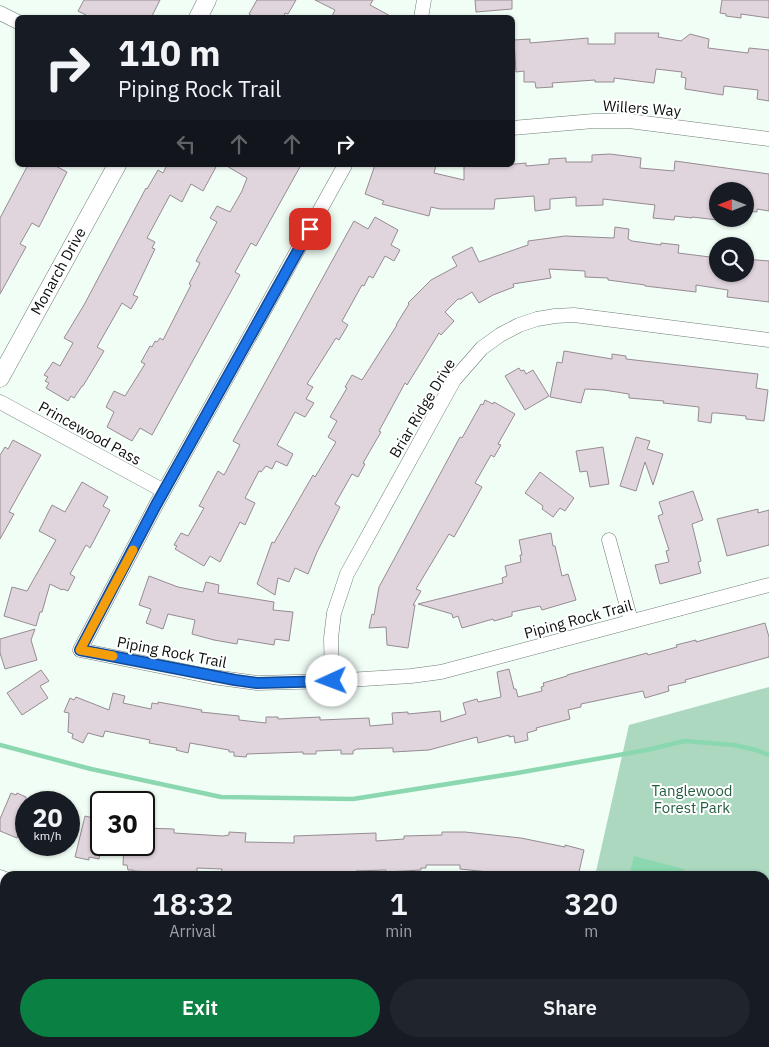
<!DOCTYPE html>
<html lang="en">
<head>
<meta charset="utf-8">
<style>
	:root { --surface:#171b24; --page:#20242c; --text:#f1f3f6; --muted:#9ea1a6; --accent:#0b8043 }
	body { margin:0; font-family:"IBM Plex Sans",sans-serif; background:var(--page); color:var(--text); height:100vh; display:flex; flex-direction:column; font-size:19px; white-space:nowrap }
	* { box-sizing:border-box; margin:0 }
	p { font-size:16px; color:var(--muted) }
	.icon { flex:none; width:28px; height:28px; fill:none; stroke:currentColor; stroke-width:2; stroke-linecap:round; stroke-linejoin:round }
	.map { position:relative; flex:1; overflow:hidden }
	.panel { position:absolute; left:0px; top:871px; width:770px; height:176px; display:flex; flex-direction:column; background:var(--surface); border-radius:15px 15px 0 0; box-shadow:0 1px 4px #0004 }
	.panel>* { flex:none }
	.hud { position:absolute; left:15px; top:15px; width:500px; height:152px; border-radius:8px; box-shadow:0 1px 4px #0004; background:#171b24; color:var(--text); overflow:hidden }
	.needle { width:32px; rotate:270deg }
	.controls { position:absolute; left:709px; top:182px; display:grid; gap:10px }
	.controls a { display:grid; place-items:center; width:45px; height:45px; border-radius:50%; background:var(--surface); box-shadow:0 1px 4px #0004; font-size:25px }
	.speed { position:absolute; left:15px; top:791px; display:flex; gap:10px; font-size:25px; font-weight:700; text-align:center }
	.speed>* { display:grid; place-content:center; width:65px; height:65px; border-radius:50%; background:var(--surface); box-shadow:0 1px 4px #0004; line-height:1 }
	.speed small { font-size:12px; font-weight:400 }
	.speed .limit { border:2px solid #111; border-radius:8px; background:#fff; color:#111 }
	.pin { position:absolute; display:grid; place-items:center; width:42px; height:42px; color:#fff; margin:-21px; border-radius:10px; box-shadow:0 2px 8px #0006 }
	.me { position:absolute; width:55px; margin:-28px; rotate:268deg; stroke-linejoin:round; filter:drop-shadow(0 0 4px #0008) }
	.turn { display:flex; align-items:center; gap:18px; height:105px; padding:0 20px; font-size:22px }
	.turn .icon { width:65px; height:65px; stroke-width:2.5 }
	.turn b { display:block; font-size:35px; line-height:42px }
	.lanes { display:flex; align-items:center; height:48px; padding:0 20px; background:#0003; justify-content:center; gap:25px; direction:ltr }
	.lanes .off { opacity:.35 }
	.eta { display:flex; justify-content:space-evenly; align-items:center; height:85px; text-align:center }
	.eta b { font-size:30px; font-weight:600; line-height:35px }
	.button { display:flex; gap:10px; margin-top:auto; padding:10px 20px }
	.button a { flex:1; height:58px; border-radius:30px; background:var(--accent); color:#fff; font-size:20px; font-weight:600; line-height:58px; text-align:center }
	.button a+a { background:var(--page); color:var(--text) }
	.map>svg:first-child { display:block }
	.built { fill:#dff3e8 }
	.green { fill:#abd8bf }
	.water { fill:#8bd8b0 }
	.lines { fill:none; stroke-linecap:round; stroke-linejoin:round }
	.stream { stroke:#8bd8b0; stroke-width:4.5 }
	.building { fill:#e1d5dd; stroke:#968b92 }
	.minor-casing { stroke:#717c76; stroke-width:15 }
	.tertiary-casing { stroke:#717c76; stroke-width:19 }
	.minor { stroke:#fff; stroke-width:14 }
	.tertiary { stroke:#fff; stroke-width:18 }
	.route-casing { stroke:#114b97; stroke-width:12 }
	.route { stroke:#1a73e8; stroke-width:9 }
	.slow { stroke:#f59e0b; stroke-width:9 }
	.labels { text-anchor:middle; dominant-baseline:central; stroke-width:4; stroke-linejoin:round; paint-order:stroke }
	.street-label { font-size:15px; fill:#0a0e0c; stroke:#fff }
	.park-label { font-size:15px; fill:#255e43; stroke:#fff }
</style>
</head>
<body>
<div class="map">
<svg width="769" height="1047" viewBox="0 0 769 1047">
	<rect width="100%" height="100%" fill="#f1fef6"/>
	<path class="built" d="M 765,1031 L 769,1031 L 769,1047 L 514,1047 L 516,1042 L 765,1042 Z"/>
	<path class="green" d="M 769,687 L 769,988 L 765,988 L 765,876 L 595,876 L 629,725 Z"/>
	<path class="water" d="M 634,856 L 684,869 L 683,876 L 629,876 Z"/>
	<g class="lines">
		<path class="stream" d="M 0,745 L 91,769 L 221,797 L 353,799 L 517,773 L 647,750 L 684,741 L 734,745 L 756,750 L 769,755"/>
	</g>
	<path class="building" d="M 84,0 L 160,0 L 151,18 L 86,18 L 86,15 L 78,11 Z
		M 257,0 L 296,0 L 288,14 L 285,13 L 283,18 L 256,18 L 249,14 Z
		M 315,0 L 373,0 L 370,5 L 394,18 L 331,18 L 335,10 Z
		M 475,0 L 512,0 L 512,9 L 476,12 Z
		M 722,0 L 769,0 L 769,18 L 741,14 L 741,18 L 726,16 L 726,14 L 720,13 Z
		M 615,33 L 659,33 L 658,37 L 681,41 L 690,34 L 709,39 L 708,48 L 748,53 L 749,48 L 769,50 L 769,101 L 757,99 L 758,90 L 724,86 L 723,95 L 685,89 L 686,78 L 681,77 L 682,72 L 656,69 L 654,83 L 614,78 L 614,82 L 595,82 L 595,80 L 552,83 L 553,87 L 536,88 L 535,82 L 524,82 L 524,71 L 516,72 L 514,40 L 530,39 L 530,43 L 588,38 L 588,44 L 615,44 Z
		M 610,154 L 641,158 L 640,168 L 674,171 L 675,161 L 769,174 L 769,211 L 757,209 L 757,212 L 745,211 L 745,191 L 718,191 L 718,220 L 692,217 L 692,218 L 675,216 L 674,220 L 653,218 L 655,205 L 603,199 L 603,205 L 576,206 L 576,197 L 550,199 L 550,209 L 535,211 L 534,196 L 495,199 L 494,209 L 440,209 L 431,207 L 429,216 L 382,204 L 384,201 L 365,194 L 375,165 L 436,165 L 434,173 L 464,180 L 464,166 L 504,166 L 504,165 L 526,163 L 526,166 L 549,164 L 549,159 L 566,158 L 566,162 L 592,162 L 592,155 Z
		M 28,165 L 54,165 L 67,172 L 39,227 L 32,223 L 20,244 L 26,247 L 0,294 L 0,218 Z
		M 167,165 L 217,165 L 203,191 L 191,184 L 182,202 L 170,195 L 147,238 L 155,242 L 152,248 L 155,249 L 133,295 L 138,297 L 131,309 L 122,303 L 97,347 L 104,351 L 83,386 L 82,386 L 74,398 L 71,396 L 68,401 L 46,388 L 49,383 L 45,381 L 48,377 L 44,375 L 53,362 L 60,366 L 73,343 L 64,338 L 84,305 L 146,188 L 147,189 L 158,170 L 163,173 Z
		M 225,165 L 301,165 L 256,246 L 251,243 L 235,272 L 240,275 L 152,435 L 140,428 L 132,441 L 107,427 L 114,412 L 106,407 L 114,391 L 125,396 L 145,364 L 141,362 L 150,346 L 152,347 L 155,341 L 157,342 L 160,338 L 163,340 L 191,285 L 189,284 L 200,263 L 196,261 L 217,222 L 210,218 L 217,206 L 230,212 L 242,191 L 247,178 Z
		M 375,217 L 398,230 L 391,245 L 400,250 L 394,261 L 385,256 L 373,278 L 369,276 L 364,286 L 362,285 L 342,321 L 348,325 L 339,340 L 336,338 L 307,384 L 313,387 L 306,399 L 314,403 L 305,417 L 295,412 L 277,445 L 293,454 L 287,466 L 276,461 L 272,469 L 266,466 L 261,472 L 259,471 L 245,498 L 255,503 L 245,525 L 240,522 L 220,562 L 210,556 L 204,566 L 175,549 L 177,546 L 174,545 L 181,533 L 188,536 L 204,508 L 199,506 L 218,471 L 224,475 L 240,445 L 233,441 L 354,221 L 368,229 Z
		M 615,227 L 629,229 L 628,239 L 632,241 L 661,245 L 661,243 L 679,245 L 678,253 L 718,258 L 718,274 L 745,274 L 745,259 L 769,261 L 769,302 L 727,297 L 728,290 L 696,285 L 696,292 L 645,286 L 645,285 L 608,280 L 608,278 L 585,277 L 585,271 L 549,269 L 551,278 L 513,284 L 514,287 L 493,295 L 479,303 L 472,292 L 461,299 L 458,299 L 445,312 L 454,321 L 441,335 L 439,333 L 407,385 L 405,383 L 379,431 L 381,432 L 363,463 L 365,464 L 358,477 L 352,474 L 335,504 L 340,507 L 317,552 L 308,574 L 295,568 L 289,582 L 278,578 L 275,595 L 257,584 L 272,542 L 274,543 L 313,475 L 315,477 L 336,442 L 328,437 L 337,421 L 330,417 L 347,388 L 345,387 L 352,375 L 362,380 L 397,325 L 396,325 L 409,304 L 408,303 L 431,280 L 457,266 L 452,257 L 472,247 L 479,262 L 528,245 L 528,241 L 565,236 L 614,238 Z
		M 564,351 L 612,359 L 612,354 L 626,356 L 626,359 L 758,374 L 756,388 L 768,390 L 764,421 L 746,419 L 746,416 L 717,413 L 712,413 L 711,423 L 698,421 L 699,407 L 663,403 L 664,401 L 629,398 L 629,394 L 604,390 L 585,389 L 581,403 L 550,397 L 557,362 L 562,363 Z
		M 519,368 L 521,371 L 524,370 L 526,374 L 533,370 L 549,396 L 525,410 L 505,376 Z
		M 485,400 L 493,404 L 494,402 L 515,414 L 498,444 L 501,445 L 494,457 L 491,455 L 475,483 L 482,487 L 471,507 L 454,537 L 449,534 L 416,589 L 421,591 L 413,605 L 415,605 L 408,648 L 387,645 L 386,627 L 369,628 L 372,614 L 374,615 L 379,587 L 460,437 L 462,438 L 481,404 L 483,405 Z
		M 636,437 L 650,441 L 647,449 L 663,454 L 653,485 L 645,462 L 636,491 L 620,486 Z
		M 13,440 L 41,455 L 9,512 L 14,514 L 0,539 L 0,455 L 5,447 L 8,449 Z
		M 603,447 L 609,484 L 590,487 L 587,471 L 580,472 L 576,451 Z
		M 540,472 L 574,498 L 565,511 L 560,508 L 553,517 L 542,509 L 543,506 L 525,493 Z
		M 82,482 L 108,497 L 103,506 L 110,510 L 90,548 L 86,545 L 70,574 L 75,577 L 68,591 L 63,589 L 62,590 L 50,584 L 42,612 L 40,612 L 36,626 L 4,616 L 12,587 L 27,591 L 56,540 L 39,531 L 52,505 L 65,512 Z
		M 693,491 L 703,520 L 692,524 L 701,561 L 698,562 L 701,573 L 660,584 L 655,565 L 669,562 L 666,551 L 669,550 L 658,516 L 663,514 L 659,502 Z
		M 758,509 L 758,513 L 769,510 L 769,545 L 727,556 L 717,519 Z
		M 551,533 L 553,546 L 555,546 L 562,576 L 568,574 L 576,600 L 542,610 L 540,606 L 512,612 L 512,616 L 494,621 L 493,619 L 462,628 L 458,616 L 453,618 L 452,614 L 418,604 L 503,583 L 502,578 L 507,576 L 505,566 L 521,562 L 520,555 L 522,555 L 519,540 Z
		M 149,576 L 178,587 L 203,592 L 206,582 L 219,585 L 218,593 L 274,602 L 273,610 L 293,612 L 289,641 L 275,639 L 274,645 L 238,639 L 237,644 L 214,640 L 192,634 L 195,620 L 168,614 L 163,629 L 146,623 L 151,609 L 139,605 Z
		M 765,623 L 769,637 L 769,657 L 685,680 L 686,682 L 668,686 L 669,691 L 645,698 L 643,691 L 581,704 L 581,707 L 568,710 L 570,719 L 536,728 L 537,730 L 527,733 L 528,740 L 515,743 L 514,736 L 509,737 L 509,735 L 478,743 L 477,737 L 429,750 L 393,752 L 393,748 L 389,748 L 357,749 L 353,751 L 353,754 L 341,754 L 341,750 L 316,751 L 316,754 L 303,754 L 303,752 L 247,754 L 246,757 L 234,756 L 234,752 L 229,752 L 229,750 L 190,743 L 188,753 L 176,750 L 177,748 L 149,743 L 150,740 L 105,731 L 103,737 L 88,733 L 83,743 L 72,738 L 73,734 L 68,732 L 69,713 L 64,712 L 70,698 L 74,700 L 76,697 L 109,710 L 113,693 L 125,696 L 123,703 L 151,709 L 152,703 L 158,704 L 158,702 L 202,710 L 201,712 L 239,716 L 239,720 L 266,723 L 266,717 L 278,717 L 278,719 L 320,717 L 320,720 L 369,718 L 370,726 L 393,724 L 392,713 L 408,712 L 408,714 L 440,711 L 441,722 L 466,714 L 463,703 L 477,699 L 478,702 L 501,697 L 497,672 L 509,669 L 514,689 L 516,689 L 518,697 L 542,691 L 541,687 L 544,686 L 543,683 L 567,676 L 567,675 L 647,653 L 648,655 L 677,647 L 676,645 L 696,640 L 696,642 Z
		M 35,629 L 31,640 L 37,660 L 5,669 L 0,653 L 0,639 Z
		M 41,670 L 49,681 L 40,686 L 48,698 L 22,715 L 7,693 Z
		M 11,793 L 16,795 L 17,793 L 26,797 L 26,816 L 17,838 L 0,831 L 0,819 Z
		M 85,816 L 101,820 L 101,848 L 99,859 L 89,857 L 89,860 L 75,857 Z
		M 144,828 L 174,829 L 174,833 L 223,836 L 229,835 L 229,832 L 246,833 L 245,842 L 294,843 L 294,836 L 376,833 L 376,841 L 404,839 L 404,836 L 442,835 L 442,832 L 465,832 L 521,838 L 565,847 L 565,845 L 584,850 L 578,876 L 524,876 L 524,874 L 507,874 L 460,869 L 460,865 L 426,865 L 426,868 L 421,868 L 421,870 L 386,872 L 386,870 L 356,871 L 356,876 L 340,876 L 340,872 L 316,872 L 316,873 L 271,872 L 271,874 L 267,875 L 221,874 L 222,869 L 197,868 L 197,874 L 133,871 L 133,870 L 128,870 L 127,865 L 123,865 L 124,845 L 144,845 Z"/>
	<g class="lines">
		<g class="minor-casing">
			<path id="minor" d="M 0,13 L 18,22
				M 421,18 L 424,0
				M 512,128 L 594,121 L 629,121 L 769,139
				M 345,165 L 156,505 L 80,650 L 213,677 L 257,683 L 332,681 L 411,676 L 441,672 L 769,585
				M 0,402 L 164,491
				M 609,540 L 631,621
				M 332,681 L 331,638 L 334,613 L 347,574 L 454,380 L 482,348 L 500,335 L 519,325 L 537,319 L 555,316 L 574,315 L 769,340
				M 491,1047 L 492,1042"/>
		</g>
		<g class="tertiary-casing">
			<path id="tertiary" d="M 198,18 L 207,0
				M 0,378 L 117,165
				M 0,879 L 5,881
				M 765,1005 L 769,1005"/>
		</g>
		<use href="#minor" class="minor"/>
		<use href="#tertiary" class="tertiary"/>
	</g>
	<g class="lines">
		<g class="route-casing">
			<path id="route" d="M 310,229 L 156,505 L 80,650 L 235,680 L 257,683 L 332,681"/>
		</g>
		<use href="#route" class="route"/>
		<path class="slow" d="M 113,656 L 80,650 L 133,550"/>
	</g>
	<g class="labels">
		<g class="street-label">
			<text transform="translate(642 108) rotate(4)">Willers Way</text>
			<text transform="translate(58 271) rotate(-61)">Monarch Drive</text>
			<text transform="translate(422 408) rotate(-59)">Briar Ridge Drive</text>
			<text transform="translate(90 433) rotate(29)">Princewood Pass</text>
			<text transform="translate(578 619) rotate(-15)">Piping Rock Trail</text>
			<text transform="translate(172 652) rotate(11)">Piping Rock Trail</text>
		</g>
		<g class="park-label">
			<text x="692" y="790">Tanglewood<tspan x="692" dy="17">Forest Park</tspan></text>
		</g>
	</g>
</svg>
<div class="controls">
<a><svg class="needle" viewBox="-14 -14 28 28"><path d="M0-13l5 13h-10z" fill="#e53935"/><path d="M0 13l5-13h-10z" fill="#9ea1a6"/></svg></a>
<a><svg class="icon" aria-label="search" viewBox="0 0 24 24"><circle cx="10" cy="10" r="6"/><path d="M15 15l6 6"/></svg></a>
</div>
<div class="speed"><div>20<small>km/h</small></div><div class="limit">30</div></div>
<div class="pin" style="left:310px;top:229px;background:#d93025"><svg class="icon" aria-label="arrive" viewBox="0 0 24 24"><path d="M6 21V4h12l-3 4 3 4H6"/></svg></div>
<svg class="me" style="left:332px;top:681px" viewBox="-20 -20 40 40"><circle r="19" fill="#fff"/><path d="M0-13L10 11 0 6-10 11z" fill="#1a73e8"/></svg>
<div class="hud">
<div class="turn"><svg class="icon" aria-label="right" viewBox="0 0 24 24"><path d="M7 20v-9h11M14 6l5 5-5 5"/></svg><div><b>110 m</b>Piping Rock Trail</div></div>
<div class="lanes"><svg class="icon off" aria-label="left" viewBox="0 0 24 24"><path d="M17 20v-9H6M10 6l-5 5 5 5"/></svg><svg class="icon off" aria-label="ahead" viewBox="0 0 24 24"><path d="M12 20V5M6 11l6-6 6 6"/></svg><svg class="icon off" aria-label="ahead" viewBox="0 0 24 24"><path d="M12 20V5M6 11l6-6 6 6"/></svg><svg class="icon" aria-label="right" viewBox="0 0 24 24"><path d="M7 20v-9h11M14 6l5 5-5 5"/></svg></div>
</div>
<section class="panel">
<div class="eta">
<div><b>18:32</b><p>Arrival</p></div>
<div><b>1</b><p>min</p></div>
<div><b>320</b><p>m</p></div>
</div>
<div class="button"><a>Exit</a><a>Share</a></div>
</section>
</div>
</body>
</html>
